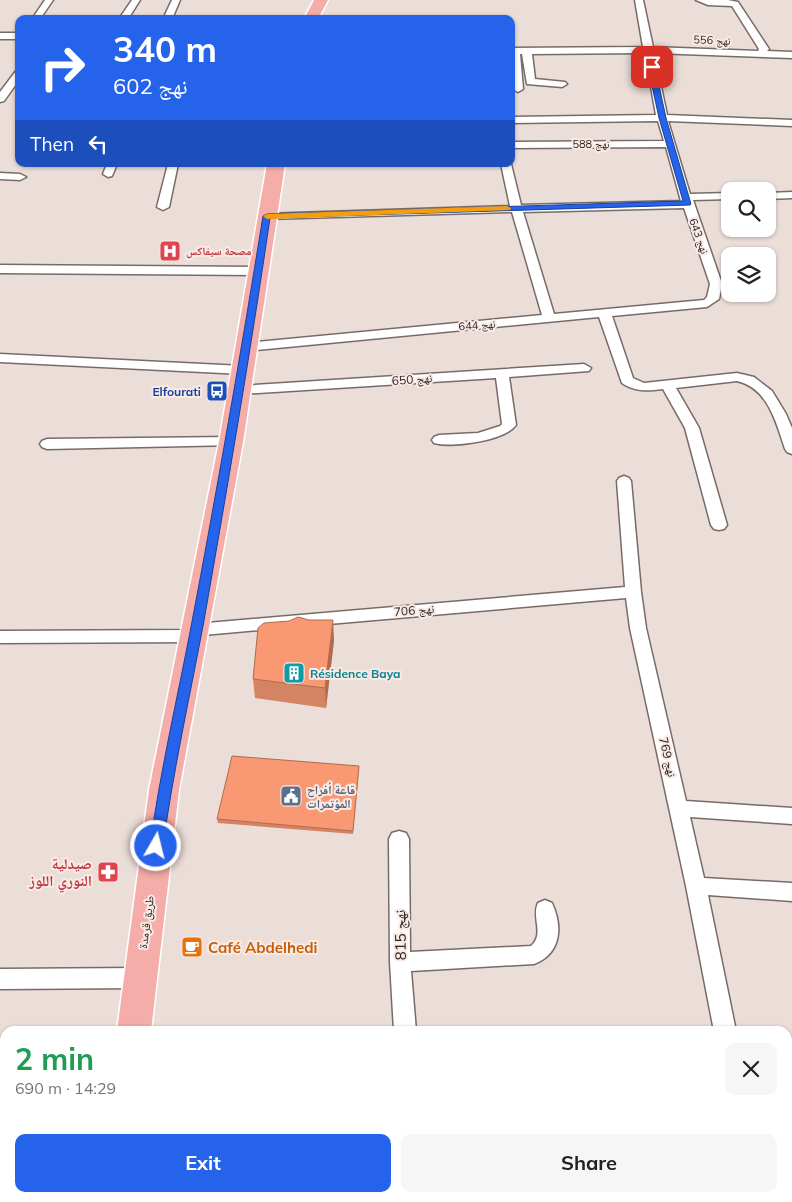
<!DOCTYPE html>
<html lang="en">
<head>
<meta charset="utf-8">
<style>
	:root { --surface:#fff; --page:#f6f6f6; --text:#222; --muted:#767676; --accent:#2563eb }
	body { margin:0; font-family:Mulish,"Noto Naskh Arabic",sans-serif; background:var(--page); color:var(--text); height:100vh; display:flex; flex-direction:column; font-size:19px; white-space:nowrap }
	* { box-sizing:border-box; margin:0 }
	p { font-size:16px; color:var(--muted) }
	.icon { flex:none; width:28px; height:28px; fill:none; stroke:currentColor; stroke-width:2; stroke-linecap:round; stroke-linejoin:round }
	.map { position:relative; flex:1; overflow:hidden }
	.details { position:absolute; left:0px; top:1026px; width:792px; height:176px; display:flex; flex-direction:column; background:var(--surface); border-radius:15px 15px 0 0; box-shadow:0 1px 4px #0004 }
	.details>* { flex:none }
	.top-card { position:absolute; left:15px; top:15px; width:500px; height:152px; border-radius:10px; box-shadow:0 1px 4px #0004; background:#2563eb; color:#fff; overflow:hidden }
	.controls { position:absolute; left:721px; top:182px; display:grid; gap:10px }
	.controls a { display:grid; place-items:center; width:55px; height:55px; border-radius:10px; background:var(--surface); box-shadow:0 1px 4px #0004; font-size:25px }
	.pin { position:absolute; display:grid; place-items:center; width:42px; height:42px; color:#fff; margin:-21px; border-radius:10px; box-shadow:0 2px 8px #0006 }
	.me { position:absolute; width:55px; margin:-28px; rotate:8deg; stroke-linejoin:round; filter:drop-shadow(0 0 4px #0008) }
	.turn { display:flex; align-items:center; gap:18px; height:105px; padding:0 15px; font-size:22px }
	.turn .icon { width:65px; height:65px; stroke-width:2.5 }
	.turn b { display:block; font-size:35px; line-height:42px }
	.then { display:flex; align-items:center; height:48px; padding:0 15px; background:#0003; gap:10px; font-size:19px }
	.round { display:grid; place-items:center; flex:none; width:52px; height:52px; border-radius:10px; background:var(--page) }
	.headline { display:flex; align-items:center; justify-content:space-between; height:85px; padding:0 15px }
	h1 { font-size:30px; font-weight:700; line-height:38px; color:#1e9e55 }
	.button { display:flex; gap:10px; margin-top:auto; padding:10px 15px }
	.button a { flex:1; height:58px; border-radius:10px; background:var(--accent); color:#fff; font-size:20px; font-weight:700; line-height:58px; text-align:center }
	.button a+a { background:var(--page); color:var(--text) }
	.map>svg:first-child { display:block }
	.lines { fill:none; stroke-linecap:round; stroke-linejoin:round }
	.street-casing { stroke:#786b67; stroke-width:3 }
	.primary-casing { stroke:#fff; stroke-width:3 }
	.street { fill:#fff; fill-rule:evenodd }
	.primary { fill:#f4ada8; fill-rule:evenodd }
	.wall { fill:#d58463 }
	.shaded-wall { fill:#ae6b50 }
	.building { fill:#f89973; stroke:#ae6b50 }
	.route { fill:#2563eb; stroke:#184099 }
	.slow { fill:#f59e0b }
	.labels { text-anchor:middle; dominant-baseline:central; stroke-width:4; stroke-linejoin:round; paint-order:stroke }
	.far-street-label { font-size:11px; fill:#2a2523; stroke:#f9eae5 }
	.far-health-label { font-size:11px; font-weight:bold; fill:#be3a42; stroke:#f9eae5; text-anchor:start }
	.street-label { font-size:12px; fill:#2a2523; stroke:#f9eae5 }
	.transit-label { font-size:12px; font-weight:bold; fill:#164399; stroke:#f9eae5; text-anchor:end }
	.culture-label { font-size:12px; font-weight:bold; fill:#0d838f; stroke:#f9eae5; text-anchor:start }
	.service-label { font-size:12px; font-weight:bold; fill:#4e5e75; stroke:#f9eae5; text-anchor:start }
	.near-health-label { font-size:15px; font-weight:bold; fill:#be3a42; stroke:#f9eae5; text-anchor:end }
	.near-street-label { font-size:15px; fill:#2a2523; stroke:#f9eae5 }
	.near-food-label { font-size:15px; font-weight:bold; fill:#c56008; stroke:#f9eae5; text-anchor:start }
</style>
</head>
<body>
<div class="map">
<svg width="792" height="1202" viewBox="0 0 792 1202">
	<rect width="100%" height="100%" fill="#ebddd8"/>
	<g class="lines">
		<g class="street-casing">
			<path id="street" d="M 45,0 L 53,0 L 40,19 L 32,19 Z
				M 132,0 L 140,0 L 128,19 L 119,19 Z
				M 172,0 L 180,0 L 172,19 L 163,19 Z
				M 635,0 L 643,0 L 653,47 L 758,51 L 759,49 L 732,6 L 708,5 L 696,0 L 728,0 L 738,2 L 769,49 L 767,51 L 792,52 L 792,58 L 654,53 L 667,115 L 792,120 L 792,126 L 668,121 L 690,194 L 730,193 L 730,199 L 693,200 L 722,284 L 719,299 L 707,307 L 612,316 L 633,378 L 644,383 L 737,373 L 754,377 L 772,391 L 786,414 L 792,428 L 792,454 L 787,452 L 785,449 C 776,422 768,388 737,381 L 676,388 L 699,428 L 727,525 L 724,529 L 719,530 L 714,529 L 711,525 L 685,428 L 663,389 C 648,391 635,392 622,383 L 599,317 L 246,351 L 239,347 L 246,343 L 542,315 L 512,212 L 267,219 L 261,216 L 263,214 L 510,206 L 501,164 L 511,164 L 521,205 L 681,201 L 666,147 L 511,148 L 511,142 L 664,141 L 658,121 L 511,123 L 511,117 L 656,115 L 645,53 L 532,54 L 535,79 L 565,82 L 567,84 L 562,87 L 527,84 L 522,54 L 520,54 L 523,89 L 518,92 L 513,89 L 511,48 L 643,47 ZM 684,208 L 710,284 L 707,297 L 704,300 L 554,314 L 523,212 Z
				M 0,33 L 19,33 L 19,39 L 0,39 Z
				M 19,70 L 19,80 L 4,101 L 0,102 L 0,92 L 16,71 Z
				M 107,164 L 117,164 L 112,176 L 108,177 L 103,174 Z
				M 168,164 L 178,164 L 169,207 L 163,210 L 157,207 Z
				M 0,173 L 20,174 L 26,177 L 20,180 L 0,179 Z
				M 792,192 L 792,198 L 768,199 L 768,193 Z
				M 0,265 L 259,267 L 265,271 L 259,275 L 0,273 Z
				M 0,354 L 243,366 L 250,370 L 243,374 L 0,362 Z
				M 584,364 L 591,368 L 589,371 L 509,377 L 516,425 C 505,441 452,448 434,443 L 432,440 L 434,437 L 439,435 L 478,433 L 500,426 L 502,424 L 496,378 L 240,394 L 233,390 L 240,386 Z
				M 231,437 L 236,439 L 238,442 L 236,445 L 47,449 L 42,447 L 40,444 L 42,441 L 47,439 Z
				M 624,476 L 629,478 L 631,481 L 641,592 L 646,628 L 686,801 L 792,808 L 792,824 L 690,817 L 704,878 L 792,883 L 792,901 L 708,895 L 736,1031 L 714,1031 L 686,886 L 630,628 L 626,598 L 203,635 L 201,640 L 195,642 L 0,643 L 0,631 L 188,630 L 190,626 L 196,624 L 625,587 L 617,481 L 619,478 Z
				M 399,831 L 406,833 L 409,839 L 410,952 L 531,946 C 545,934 531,917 538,903 L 545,900 L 552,903 C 563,927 561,954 534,964 L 411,971 L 416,1031 L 394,1031 L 390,962 L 389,839 L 392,833 Z
				M 139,968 L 146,971 L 149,978 L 146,985 L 139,988 L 0,989 L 0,969 Z
				M 0,1173 L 5,1173 L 5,1197 L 0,1197 Z
				M 405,1198 L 429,1198 L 430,1202 L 406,1202 Z
				M 737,1198 L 761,1198 L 762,1202 L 738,1202 Z"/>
		</g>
		<g class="primary-casing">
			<path id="primary" d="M 314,0 L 328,0 L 318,19 L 304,19 Z
				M 267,164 L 285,164 L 243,442 L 179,790 L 151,1031 L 117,1031 L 149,790 L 219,442 Z
				M 99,1198 L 137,1198 L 136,1202 L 98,1202 Z"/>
		</g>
		<use href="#street" class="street"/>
		<use href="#primary" class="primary"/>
	</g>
	<path class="wall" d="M 334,640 L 326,708 L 255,698 L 253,679 Z
		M 359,766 L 353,834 L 218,823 L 217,819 Z"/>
	<path class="shaded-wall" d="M 333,620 L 334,640 L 326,708 L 325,688 Z"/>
	<path class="building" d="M 298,617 L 309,620 L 333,620 L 325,688 L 253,679 L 258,628 L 264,623 L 289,621 Z
		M 232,756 L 359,766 L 353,831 L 217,819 Z"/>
	<path class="route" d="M 652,65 L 655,67 L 666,118 L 691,204 L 690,205 L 270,218 C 250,355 227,490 203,626 C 189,700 173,772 163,846 L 161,850 L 156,852 L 152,850 L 150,846 C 160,772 177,700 191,627 C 217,490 241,353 263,216 L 267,214 L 683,201 L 659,118 L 648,67 Z"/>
	<path class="slow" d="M 507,206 L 511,208 L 510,210 L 267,219 L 263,216 L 267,214 Z"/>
	<defs>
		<g id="hospital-square" transform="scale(1.125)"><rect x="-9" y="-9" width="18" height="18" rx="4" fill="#e0444e" stroke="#f9eae5"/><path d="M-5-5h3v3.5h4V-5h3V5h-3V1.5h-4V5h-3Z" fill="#fff"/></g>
		<g id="bus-square" transform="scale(1.125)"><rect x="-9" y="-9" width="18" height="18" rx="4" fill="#1a4fb4" stroke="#f9eae5"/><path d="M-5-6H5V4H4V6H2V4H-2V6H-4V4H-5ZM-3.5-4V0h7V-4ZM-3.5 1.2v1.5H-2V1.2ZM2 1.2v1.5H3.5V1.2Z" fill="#fff"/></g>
		<g id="building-square" transform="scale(1.125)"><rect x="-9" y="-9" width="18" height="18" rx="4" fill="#0f9aa8" stroke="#f9eae5"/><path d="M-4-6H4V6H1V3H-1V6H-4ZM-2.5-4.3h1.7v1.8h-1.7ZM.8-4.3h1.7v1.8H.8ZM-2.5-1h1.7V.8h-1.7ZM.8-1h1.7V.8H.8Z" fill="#fff"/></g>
		<g id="civic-square" transform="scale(1.125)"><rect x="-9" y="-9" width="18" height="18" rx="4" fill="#5c6f8a" stroke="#f9eae5"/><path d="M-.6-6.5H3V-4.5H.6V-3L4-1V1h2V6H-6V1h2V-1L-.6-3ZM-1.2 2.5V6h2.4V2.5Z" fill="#fff"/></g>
		<g id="pharmacy-square" transform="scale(1.125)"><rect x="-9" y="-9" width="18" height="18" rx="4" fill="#e0444e" stroke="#f9eae5"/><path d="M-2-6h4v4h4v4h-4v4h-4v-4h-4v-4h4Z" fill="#fff"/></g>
		<g id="cafe-square" transform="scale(1.125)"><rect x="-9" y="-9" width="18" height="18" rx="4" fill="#e8710a" stroke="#f9eae5"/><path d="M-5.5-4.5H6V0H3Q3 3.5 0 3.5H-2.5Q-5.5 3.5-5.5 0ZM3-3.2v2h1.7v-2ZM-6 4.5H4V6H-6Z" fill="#fff"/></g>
	</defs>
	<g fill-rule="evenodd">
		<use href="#hospital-square" x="170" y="251"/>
		<use href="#bus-square" x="217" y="391"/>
		<use href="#building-square" x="294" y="673"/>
		<use href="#civic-square" x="291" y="796"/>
		<use href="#pharmacy-square" x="108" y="872"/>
		<use href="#cafe-square" x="192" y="947"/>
	</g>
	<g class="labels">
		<g class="far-street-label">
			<text transform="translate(712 40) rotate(2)">نهج 556</text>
			<text x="591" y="144">نهج 588</text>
			<text transform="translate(699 236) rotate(70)">نهج 643</text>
			<text transform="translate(477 325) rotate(-5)">نهج 644</text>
		</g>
		<g class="far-health-label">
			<text x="186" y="251">مصحة سيفاكس</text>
		</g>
		<g class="street-label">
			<text transform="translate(412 379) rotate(-4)">نهج 650</text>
			<text transform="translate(414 610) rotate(-5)">نهج 706</text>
			<text transform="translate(668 757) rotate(77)">نهج 769</text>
			<text transform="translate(146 922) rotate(-82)">طريق قرمدة</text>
		</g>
		<g class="transit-label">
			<text x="201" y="391">Elfourati</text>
		</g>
		<g class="culture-label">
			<text x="310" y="673">Résidence Baya</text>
		</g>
		<g class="service-label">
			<text x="307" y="789">قاعة أفراح<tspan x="307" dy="14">المؤتمرات</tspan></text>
		</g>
		<g class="near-health-label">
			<text x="92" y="863">صيدلية<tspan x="92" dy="17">النوري اللوز</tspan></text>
		</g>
		<g class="near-street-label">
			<text transform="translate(400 935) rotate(-91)">نهج 815</text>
		</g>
		<g class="near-food-label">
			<text x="208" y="947">Café Abdelhedi</text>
		</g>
	</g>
</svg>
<div class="controls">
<a><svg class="icon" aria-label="search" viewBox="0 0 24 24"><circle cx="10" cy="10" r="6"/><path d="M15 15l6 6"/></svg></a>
<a><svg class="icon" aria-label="layers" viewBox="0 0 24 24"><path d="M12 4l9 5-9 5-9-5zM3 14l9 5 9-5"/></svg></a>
</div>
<div class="pin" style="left:652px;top:67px;background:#d93025"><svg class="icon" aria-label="arrive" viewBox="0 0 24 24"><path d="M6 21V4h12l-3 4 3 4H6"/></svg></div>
<svg class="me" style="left:156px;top:846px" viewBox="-20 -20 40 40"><circle r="17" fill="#2563eb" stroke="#fff" stroke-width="3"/><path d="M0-11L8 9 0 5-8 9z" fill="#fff"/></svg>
<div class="top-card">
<div class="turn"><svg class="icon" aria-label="right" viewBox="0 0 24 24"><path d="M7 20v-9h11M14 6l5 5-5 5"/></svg><div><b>340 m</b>نهج 602</div></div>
<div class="then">Then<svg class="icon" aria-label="left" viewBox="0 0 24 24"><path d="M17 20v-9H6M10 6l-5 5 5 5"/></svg></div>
</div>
<section class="details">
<div class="headline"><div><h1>2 min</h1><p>690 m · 14:29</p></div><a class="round"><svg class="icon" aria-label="close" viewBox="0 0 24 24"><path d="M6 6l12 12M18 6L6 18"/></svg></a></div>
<div class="button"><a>Exit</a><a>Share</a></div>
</section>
</div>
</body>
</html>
